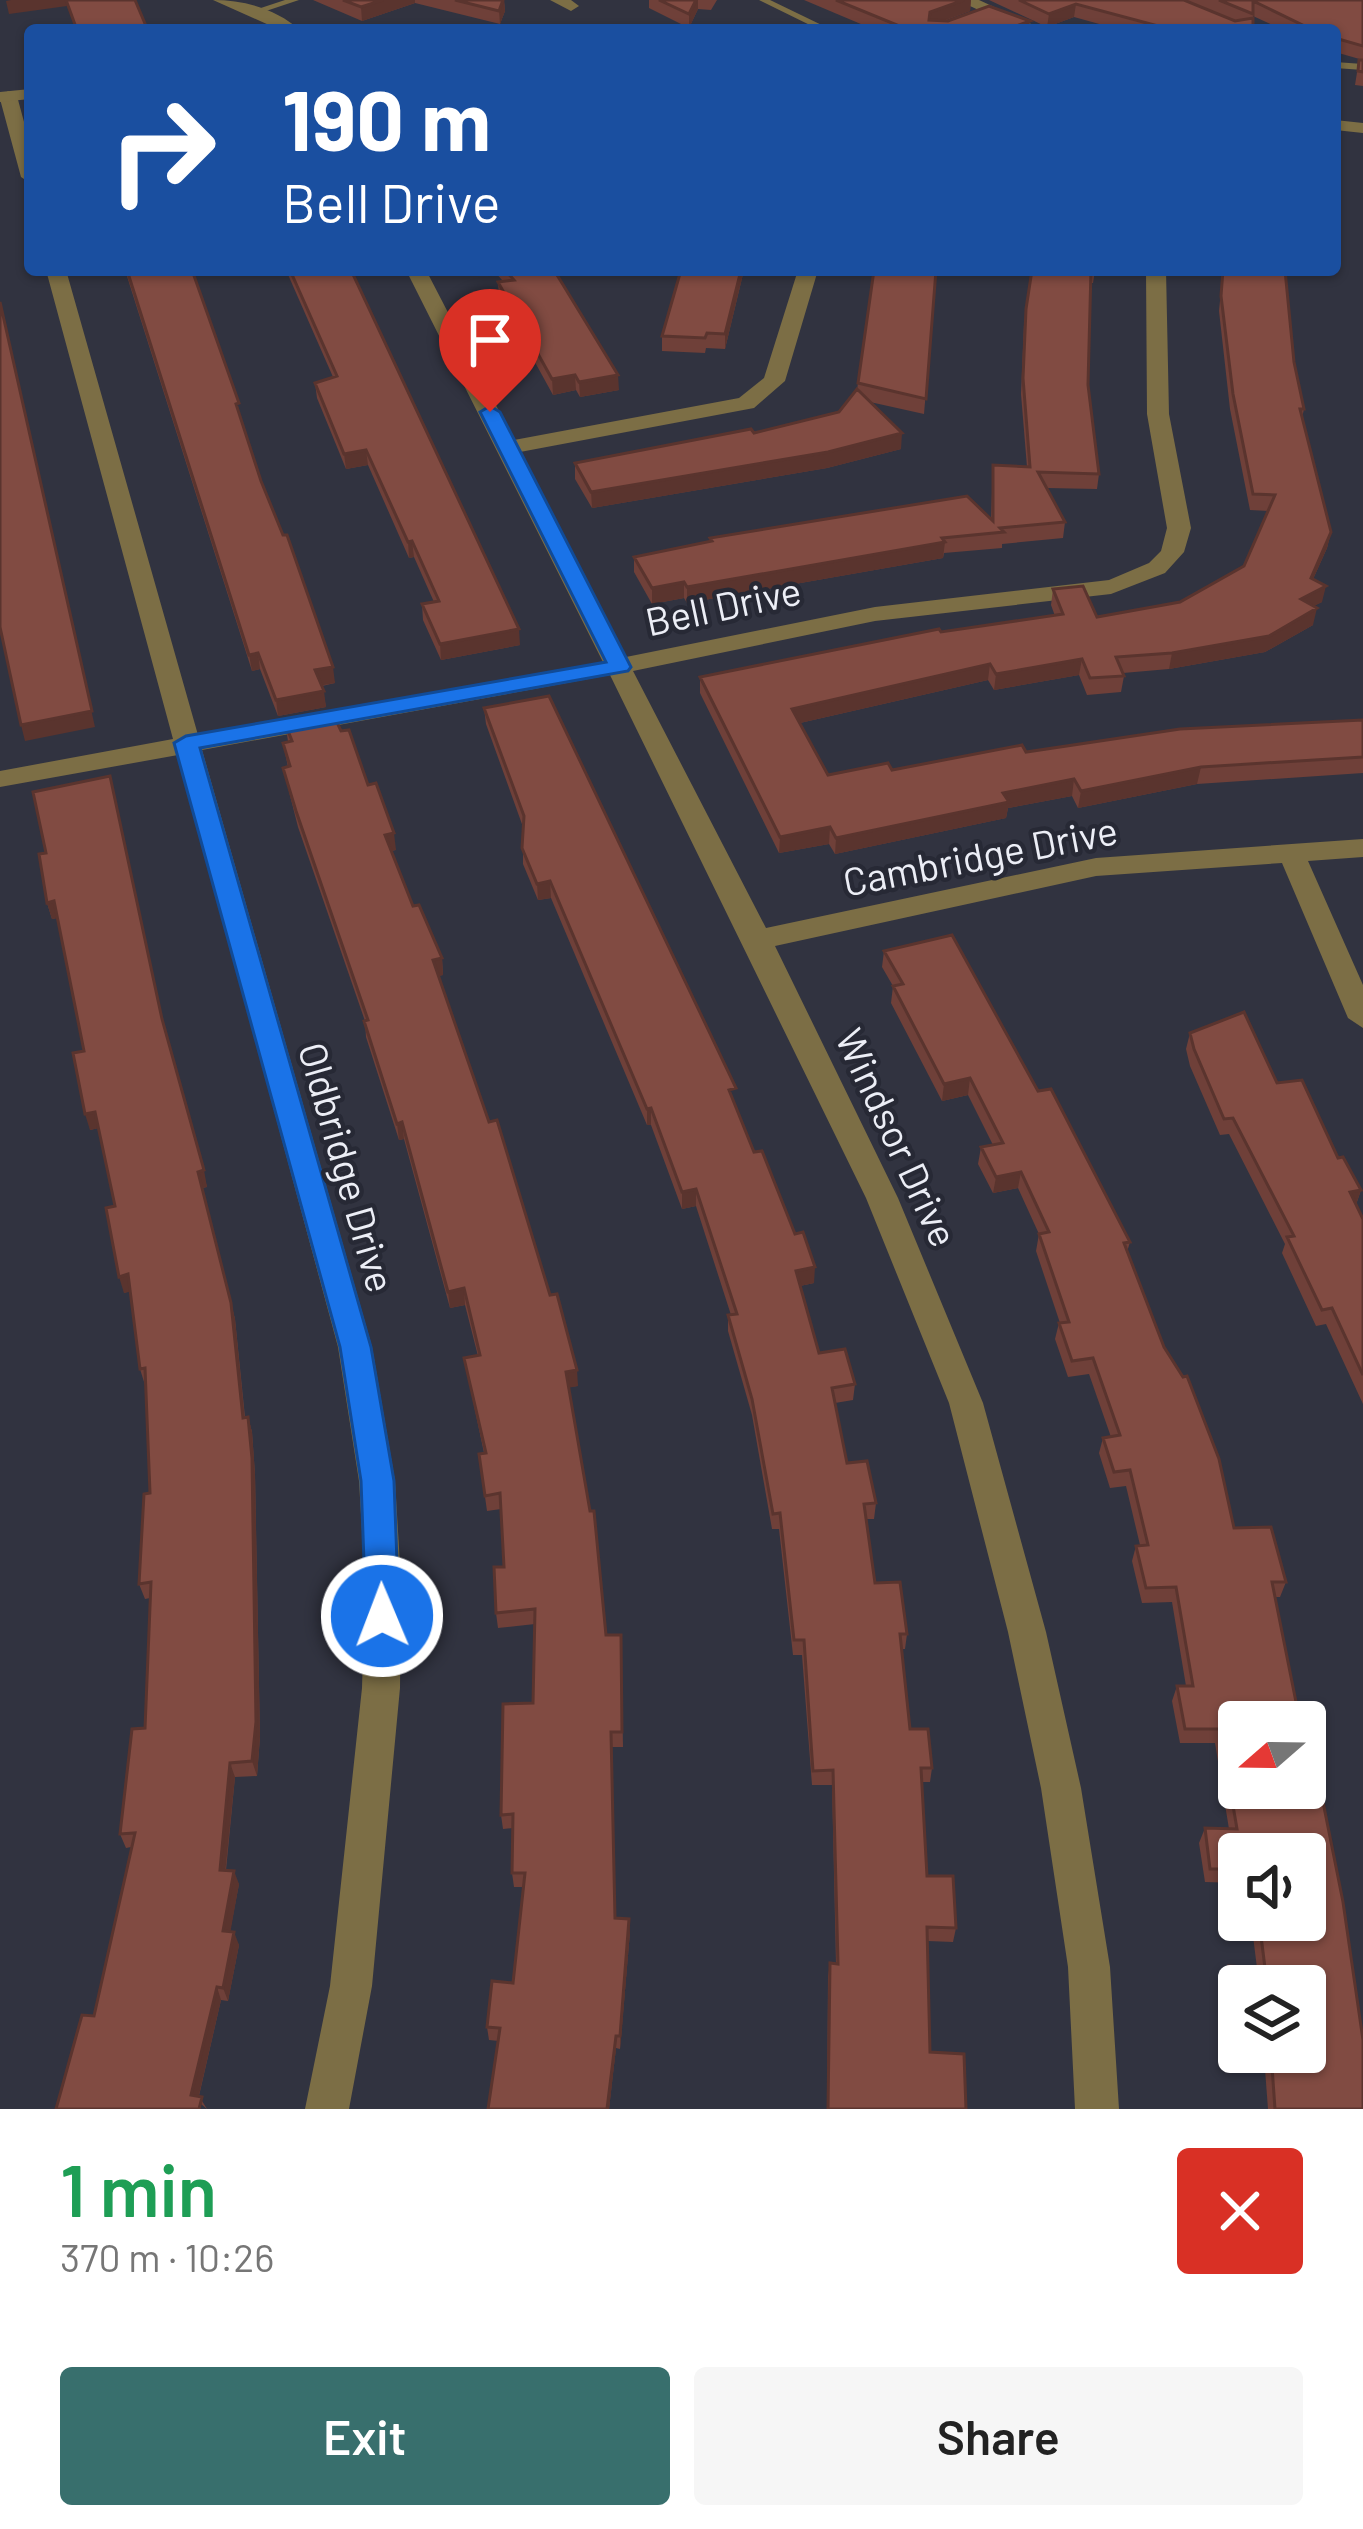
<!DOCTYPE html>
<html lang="en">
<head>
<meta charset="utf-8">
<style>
	:root { --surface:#fff; --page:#f6f6f6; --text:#222; --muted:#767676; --accent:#386f6d }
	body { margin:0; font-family:Barlow,sans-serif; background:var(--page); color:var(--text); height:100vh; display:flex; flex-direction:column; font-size:45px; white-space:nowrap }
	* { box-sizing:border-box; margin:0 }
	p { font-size:39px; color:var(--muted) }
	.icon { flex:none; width:66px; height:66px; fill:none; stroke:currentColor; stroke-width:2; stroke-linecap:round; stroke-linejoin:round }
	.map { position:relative; height:2109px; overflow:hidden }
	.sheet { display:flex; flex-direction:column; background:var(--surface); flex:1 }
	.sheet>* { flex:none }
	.guide { position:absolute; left:24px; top:24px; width:1317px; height:252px; border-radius:12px; box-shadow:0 3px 9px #0004; background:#1a4fa0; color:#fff; overflow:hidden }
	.needle { width:78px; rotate:250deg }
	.fabs { position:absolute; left:1218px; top:1701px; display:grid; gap:24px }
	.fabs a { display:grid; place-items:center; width:108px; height:108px; border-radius:12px; background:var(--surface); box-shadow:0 3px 9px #0004; font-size:60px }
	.pin { position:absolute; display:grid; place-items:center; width:102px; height:102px; color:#fff; margin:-123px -51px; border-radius:50% 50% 50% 0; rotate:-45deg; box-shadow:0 0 12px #0007 }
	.pin .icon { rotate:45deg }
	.me { position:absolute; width:132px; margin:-66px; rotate:359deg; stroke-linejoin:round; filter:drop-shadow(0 0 9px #0008) }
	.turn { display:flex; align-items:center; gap:42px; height:252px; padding:0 60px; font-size:54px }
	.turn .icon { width:156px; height:156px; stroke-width:2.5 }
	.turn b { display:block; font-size:84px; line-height:102px }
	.round { display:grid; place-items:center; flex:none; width:126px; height:126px; border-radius:12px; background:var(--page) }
	.summary { display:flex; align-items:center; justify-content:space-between; height:204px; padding:0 60px }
	h1 { font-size:72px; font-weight:600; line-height:90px; color:#1e9e55 }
	.button { display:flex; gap:24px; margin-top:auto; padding:24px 60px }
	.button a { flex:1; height:138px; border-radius:12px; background:var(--accent); color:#fff; font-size:48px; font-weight:600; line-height:138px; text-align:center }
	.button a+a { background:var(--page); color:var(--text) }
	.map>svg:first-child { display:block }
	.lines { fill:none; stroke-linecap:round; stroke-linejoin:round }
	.service { fill:#7c6e45; fill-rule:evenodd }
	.minor { fill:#7c6e45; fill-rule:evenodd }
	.tertiary { fill:#7c6e45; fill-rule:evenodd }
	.wall { fill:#6f4039; fill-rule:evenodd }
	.shaded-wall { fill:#5a342e }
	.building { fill:#814b42; stroke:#5a342e; stroke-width:3 }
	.route { fill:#1a73e8; stroke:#114b97; stroke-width:3 }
	.labels { text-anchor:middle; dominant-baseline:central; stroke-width:9; stroke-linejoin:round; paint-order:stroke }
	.street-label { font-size:39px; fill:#eceef6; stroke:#272935 }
</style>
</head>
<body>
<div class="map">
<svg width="1363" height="2109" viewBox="0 0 1363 2109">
	<rect width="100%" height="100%" fill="#313340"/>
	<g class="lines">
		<path class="service" d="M 285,0 L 299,0 L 257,14 L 252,11 Z
			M 759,0 L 770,0 L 832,30 L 820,30 Z
			M 1335,62 L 1363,64 L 1363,70 L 1335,68 Z"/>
		<path class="minor" d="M 213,0 C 245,0 276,9 300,30 L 280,30 Z
			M 550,0 L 571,0 L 579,6 L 571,11 Z
			M 957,0 L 979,0 L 1044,30 L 1022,30 Z
			M 8,91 L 17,96 L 30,144 L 30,183 L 21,177 L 0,99 Z
			M 46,270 L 66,270 L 198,735 L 603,662 L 406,270 L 426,270 L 514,440 L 739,398 L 764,378 L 798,270 L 818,270 L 785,381 L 754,408 L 520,452 L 626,657 L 875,607 L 1109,580 L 1149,563 L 1161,551 L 1167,528 L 1147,414 L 1146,270 L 1166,270 L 1169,414 L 1191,528 L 1184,552 L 1165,573 L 1111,594 L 875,621 L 633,671 L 766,928 L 1096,858 L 1363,839 L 1363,857 L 1308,861 L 1363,985 L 1363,1028 L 1348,1018 L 1282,863 L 1096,876 L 775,946 L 898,1198 L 983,1403 L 1046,1632 L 1081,1788 L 1110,1967 L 1119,2109 L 1075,2109 L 1068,1967 L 1041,1788 L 1008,1632 L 949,1403 L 866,1198 L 610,675 L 202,750 L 372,1347 L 395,1481 L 401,1581 L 400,1688 L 372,1986 L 349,2109 L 305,2109 L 330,1986 L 362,1688 L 365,1581 L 359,1481 L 338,1347 L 178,755 L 0,787 L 0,771 L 173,739 Z"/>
		<path class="tertiary" d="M 30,89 L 30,99 L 0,102 L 0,92 Z
			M 1335,120 L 1363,123 L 1363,133 L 1335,130 Z"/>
	</g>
	<path class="wall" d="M 313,0 L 504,0 L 505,11 L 500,24 L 415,3 L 362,21 Z
		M 649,0 L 717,0 L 711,10 L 698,9 L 689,28 L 649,8 Z
		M 804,0 L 971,0 L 970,11 L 944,21 L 1029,30 L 875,30 Z
		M 989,0 L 1363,0 L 1363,60 L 1335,52 L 1335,30 L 1283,30 L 1253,16 L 1253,30 L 1121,30 L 1074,17 L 1047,27 Z
		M 1359,60 L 1363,60 L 1363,86 L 1355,85 Z
		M 125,270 L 192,270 L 261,481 L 335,683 L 322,686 L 326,707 L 278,716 L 260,669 L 252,671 Z
		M 286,270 L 351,270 L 520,645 L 441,660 L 423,620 L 422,604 L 434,602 L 414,557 L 409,558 L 368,465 L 346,469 L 317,398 L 315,383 L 333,377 Z
		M 493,270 L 554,270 L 619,390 L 580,397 L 576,390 L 553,395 L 499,297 L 498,282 L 503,281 Z
		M 681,270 L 744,270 L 725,349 L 706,348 L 705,353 L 662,351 L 662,336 Z
		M 874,270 L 936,270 L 924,414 L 870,402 L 901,449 L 827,468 L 592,508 L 575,479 L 575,463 L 754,433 L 839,412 L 857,390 Z
		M 1032,270 L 1095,270 L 1093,283 L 1091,283 L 1088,385 L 1099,474 L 1097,489 L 1047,488 L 1065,522 L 1063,538 L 1002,544 L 1002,548 L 944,553 L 943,558 L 687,603 L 684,598 L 652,604 L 634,572 L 634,557 L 710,542 L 710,538 L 991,520 L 993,465 L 1027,467 L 1021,394 L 1024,324 Z
		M 1223,270 L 1294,362 L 1304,409 L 1302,418 L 1331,532 L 1327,548 L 1313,579 L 1322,602 L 1313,606 L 1313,625 L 1265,652 L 1169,669 L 1123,673 L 1124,676 L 1121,692 L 1087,695 L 1079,675 L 994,690 L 988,680 L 800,723 L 828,775 L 892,770 L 1026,752 L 1363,720 L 1363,773 L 1197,784 L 1078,808 L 1072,796 L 1008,808 L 1006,818 L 835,854 L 829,844 L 779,853 L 700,693 L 700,677 L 941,632 L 1055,616 L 1051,605 L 1053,589 L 1097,617 L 1180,602 L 1244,566 L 1269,511 L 1250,510 L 1230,409 L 1219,311 Z
		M 484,708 L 735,1105 L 754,1152 L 814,1283 L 800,1286 L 819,1353 L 855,1384 L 853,1400 L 835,1403 L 847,1463 L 876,1503 L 874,1519 L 867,1519 L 875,1583 L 907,1634 L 905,1649 L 902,1649 L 910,1729 L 932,1768 L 930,1782 L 922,1782 L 927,1876 L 956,1928 L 953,1942 L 928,1941 L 930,2052 L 966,2109 L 827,2109 L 828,1977 L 830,1963 L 836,1964 L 832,1785 L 812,1785 L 802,1655 L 793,1655 L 779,1529 L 772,1529 L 752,1415 L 728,1331 L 728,1315 L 731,1315 L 696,1206 L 682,1209 L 651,1125 L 647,1125 L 551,898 L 538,900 L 523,864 L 523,827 L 486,724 Z
		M 285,723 L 341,731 L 368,785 L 396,850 L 391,851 L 413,906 L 442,958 L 443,975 L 438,976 L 578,1386 L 569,1387 L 606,1635 L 621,1635 L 623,1747 L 612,1747 L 615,1918 L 630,1932 L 620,2049 L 616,2048 L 609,2109 L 488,2109 L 499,2041 L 489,2040 L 487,2027 L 513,1983 L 524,1887 L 514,1887 L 512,1873 L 513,1828 L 503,1829 L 501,1815 L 533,1703 L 535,1624 L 498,1628 L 496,1613 L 504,1567 L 501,1509 L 487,1511 L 479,1454 L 484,1453 L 464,1358 L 478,1356 L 465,1305 L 450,1308 L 404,1139 L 399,1140 L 366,1037 L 365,1021 L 298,827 L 283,768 L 288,767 L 283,743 L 288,741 Z
		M 47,903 L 163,1024 L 207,1187 L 202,1188 L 235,1319 L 245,1417 L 248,1417 L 252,1432 L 255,1474 L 260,1737 L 257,1776 L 235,1777 L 226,1870 L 239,1884 L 230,1931 L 239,1945 L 228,2001 L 221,2000 L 199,2096 L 207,2109 L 94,2016 L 131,1847 L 126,1848 L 120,1834 L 145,1728 L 150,1598 L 145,1599 L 139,1584 L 150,1493 L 145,1385 L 140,1369 L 130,1291 L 124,1293 L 115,1206 L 98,1128 L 90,1130 L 84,1051 L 57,918 L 52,919 Z
		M 884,951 L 1038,1091 L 1130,1242 L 1127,1252 L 1234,1528 L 1286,1582 L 1280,1597 L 1275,1597 L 1363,2109 L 1268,2109 L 1264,2056 L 1232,2054 L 1224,1979 L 1229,1966 L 1257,1968 L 1251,1920 L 1305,1920 L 1239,1854 L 1239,1883 L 1205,1882 L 1199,1843 L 1205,1828 L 1229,1829 L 1215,1743 L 1180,1743 L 1172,1701 L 1177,1686 L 1186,1686 L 1172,1602 L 1142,1603 L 1132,1561 L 1136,1546 L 1140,1545 L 1126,1486 L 1110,1488 L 1099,1453 L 1103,1438 L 1111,1437 L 1089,1374 L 1068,1377 L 1055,1339 L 1059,1323 L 1060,1323 L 1036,1251 L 1039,1234 L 1018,1188 L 993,1193 L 978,1164 L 981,1147 L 993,1145 L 968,1095 L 942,1101 L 891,1003 L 893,986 L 882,967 ZM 1239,1986 L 1305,2052 L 1239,2052 Z
		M 1190,1033 L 1277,1083 L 1338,1158 L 1361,1190 L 1356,1205 L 1363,1219 L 1363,1404 L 1326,1324 L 1316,1326 L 1282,1253 L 1285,1244 L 1229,1134 L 1220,1135 L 1190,1066 L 1186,1049 Z"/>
	<path class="shaded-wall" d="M 11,0 L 65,0 L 67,6 L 9,14 L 6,1 Z
		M 383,0 L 415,0 L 415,3 L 362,21 L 361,7 Z
		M 504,0 L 505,11 L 500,24 L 499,11 Z
		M 696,0 L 698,0 L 698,9 L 689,28 L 689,14 Z
		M 964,0 L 971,0 L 970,11 L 929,26 L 930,12 Z
		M 1076,4 L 1074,17 L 1047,27 L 1049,14 Z
		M 1030,21 L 1029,30 L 1005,30 Z
		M 146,26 L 146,30 L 110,30 Z
		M 741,270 L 744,270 L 725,349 L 725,334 Z
		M 0,301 L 95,727 L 25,741 L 21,725 Z
		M 575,375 L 576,390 L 553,395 L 552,379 Z
		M 618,375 L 619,390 L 580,397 L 579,382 Z
		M 902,433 L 901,449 L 827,468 L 592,508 L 591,492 Z
		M 366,450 L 368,465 L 346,469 L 344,454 Z
		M 1331,532 L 1327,548 L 1307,593 L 1311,578 Z
		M 412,541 L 414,557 L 409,558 L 408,542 Z
		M 945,542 L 943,558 L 687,603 L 687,587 Z
		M 684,582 L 684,598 L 652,604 L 652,588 Z
		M 1326,586 L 1322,602 L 1297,615 L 1301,599 Z
		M 1317,608 L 1313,625 L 1265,652 L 1169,669 L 1172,653 Z
		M 519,629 L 520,645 L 441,660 L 440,644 Z
		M 258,653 L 260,669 L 252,671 L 249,655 Z
		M 1082,659 L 1079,675 L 994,690 L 996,674 Z
		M 990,664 L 988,680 L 791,725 L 792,709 Z
		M 333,667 L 335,683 L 318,686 L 315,670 Z
		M 324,691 L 326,707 L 278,716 L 276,700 Z
		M 1201,767 L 1197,784 L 1078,808 L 1081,791 Z
		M 1074,779 L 1072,796 L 1008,808 L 1006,818 L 835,854 L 836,838 L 1003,793 Z
		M 830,827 L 829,844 L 779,853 L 780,837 Z
		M 394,833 L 396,850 L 387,851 L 385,835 Z
		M 550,881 L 551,898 L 538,900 L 537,884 Z
		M 54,901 L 58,918 L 52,919 L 47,903 Z
		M 442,958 L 443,975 L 435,977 L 433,960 Z
		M 970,1078 L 968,1095 L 942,1101 L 944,1084 Z
		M 651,1108 L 651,1125 L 647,1125 L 647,1109 Z
		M 95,1112 L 99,1128 L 90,1130 L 85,1114 Z
		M 402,1122 L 404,1139 L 399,1140 L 397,1124 Z
		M 204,1170 L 207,1187 L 202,1188 L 198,1172 Z
		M 1021,1172 L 1018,1188 L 993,1193 L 996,1177 Z
		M 696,1189 L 696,1206 L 682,1209 L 682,1192 Z
		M 1361,1190 L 1355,1207 L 1350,1192 Z
		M 815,1267 L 814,1283 L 795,1287 L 796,1271 Z
		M 128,1274 L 133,1291 L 124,1293 L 119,1277 Z
		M 464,1288 L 465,1305 L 450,1308 L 448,1292 Z
		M 231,1303 L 235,1319 L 246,1433 L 243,1418 Z
		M 577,1370 L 578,1386 L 567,1388 L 566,1372 Z
		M 248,1417 L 252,1432 L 255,1474 L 260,1737 L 257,1776 L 252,1761 Z
		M 230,1763 L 235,1777 L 224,1884 L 220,1870 Z
		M 234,1871 L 239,1884 L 228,1945 L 223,1931 Z
		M 629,1919 L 630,1932 L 620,2049 L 620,2036 Z
		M 234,1932 L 239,1945 L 228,2001 L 223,1988 Z
		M 217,1987 L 221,2000 L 196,2108 L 191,2095 Z
		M 616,2036 L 616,2048 L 609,2109 L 607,2109 Z"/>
	<path class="building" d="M 66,0 L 135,0 L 146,26 L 110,30 L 77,30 Z
		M 343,0 L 383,0 L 361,7 Z
		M 455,0 L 503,0 L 499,11 Z
		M 659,0 L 696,0 L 689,14 Z
		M 836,0 L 964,0 L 930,12 L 929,20 L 948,21 L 989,6 L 1030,21 L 1005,30 L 909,30 Z
		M 1019,0 L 1184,0 L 1235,21 L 1253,18 L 1253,30 L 1173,30 L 1076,4 L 1049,14 Z
		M 1219,0 L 1363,0 L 1363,46 L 1335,38 L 1335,30 L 1313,30 L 1253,1 L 1253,14 Z
		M 1359,60 L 1363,60 L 1363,72 L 1358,71 Z
		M 127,270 L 192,270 L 239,403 L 236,404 L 261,481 L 283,535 L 287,535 L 333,667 L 315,670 L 324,691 L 276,700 L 258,653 L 249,655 Z
		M 290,270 L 351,270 L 519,629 L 440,644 L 422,604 L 439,601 L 412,541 L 408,542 L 366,450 L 344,454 L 315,383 L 337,376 Z
		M 505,270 L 554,270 L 618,375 L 579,382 L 575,375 L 552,379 L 498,282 L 514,280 Z
		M 681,270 L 741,270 L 725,334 L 707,333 L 705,338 L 662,336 Z
		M 874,270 L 936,270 L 926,399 L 858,383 Z
		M 1032,270 L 1091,270 L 1088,385 L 1099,474 L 1038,472 L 1065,522 L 1000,528 L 1004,532 L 942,538 L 945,542 L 687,587 L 684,582 L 652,588 L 634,557 L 712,541 L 710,538 L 967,496 L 993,521 L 993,465 L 1030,467 L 1023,378 L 1026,309 Z
		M 1223,270 L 1285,270 L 1294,362 L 1304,409 L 1300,409 L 1331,532 L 1311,578 L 1326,586 L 1301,599 L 1317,608 L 1269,636 L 1172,653 L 1116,657 L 1124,676 L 1090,678 L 1082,659 L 996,674 L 990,664 L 792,709 L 828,775 L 888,763 L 892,770 L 1022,745 L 1026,752 L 1180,729 L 1363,720 L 1363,757 L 1201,767 L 1081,791 L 1074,779 L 1003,793 L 1009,802 L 836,838 L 830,827 L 780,837 L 700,677 L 939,629 L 941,632 L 1063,614 L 1053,589 L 1083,586 L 1097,617 L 1180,602 L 1244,566 L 1275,495 L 1253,494 L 1233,394 L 1221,296 Z
		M 0,302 L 92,711 L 21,725 L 0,627 Z
		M 857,389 L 902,433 L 828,452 L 591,492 L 575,463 L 751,429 L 754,433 L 839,412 Z
		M 549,696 L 736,1088 L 729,1090 L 754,1152 L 762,1151 L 795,1234 L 803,1232 L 815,1267 L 796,1271 L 819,1353 L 845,1349 L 855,1384 L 832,1388 L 847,1463 L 867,1461 L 876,1503 L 864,1504 L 875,1583 L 900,1582 L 907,1634 L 900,1634 L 910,1729 L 928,1729 L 932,1768 L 921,1768 L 927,1876 L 953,1876 L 956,1928 L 927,1927 L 930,2052 L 964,2054 L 966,2109 L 828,2109 L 830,1963 L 838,1964 L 833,1770 L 813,1771 L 804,1640 L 794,1640 L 780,1513 L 773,1514 L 752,1399 L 728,1315 L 737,1314 L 696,1189 L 682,1192 L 651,1108 L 647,1109 L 550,881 L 537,884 L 522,848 L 524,816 L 484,708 Z
		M 333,714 L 341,731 L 349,730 L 368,785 L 376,783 L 394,833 L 385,835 L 413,906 L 419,905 L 442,958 L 433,960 L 489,1122 L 497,1120 L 550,1295 L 557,1294 L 577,1370 L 566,1372 L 590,1511 L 594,1511 L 606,1635 L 621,1635 L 622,1732 L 611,1732 L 615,1918 L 629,1919 L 620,2036 L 616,2036 L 607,2109 L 488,2109 L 500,2028 L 487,2027 L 492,1981 L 513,1983 L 525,1873 L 512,1873 L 513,1814 L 501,1815 L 503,1704 L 533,1703 L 535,1609 L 496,1613 L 494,1567 L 504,1567 L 500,1493 L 485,1496 L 479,1454 L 486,1453 L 464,1358 L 480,1355 L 464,1288 L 448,1292 L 402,1122 L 397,1124 L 364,1021 L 368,1020 L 296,811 L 283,768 L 290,766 L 283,743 L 292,741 L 285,723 Z
		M 110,776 L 162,1019 L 204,1170 L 198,1172 L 231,1303 L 243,1418 L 248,1417 L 252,1458 L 256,1722 L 252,1761 L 230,1763 L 220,1870 L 234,1871 L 223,1931 L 234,1932 L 223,1988 L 217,1987 L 191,2095 L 202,2097 L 199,2109 L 56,2109 L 82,2015 L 94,2016 L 135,1833 L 120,1834 L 132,1729 L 145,1728 L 151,1582 L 139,1584 L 144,1494 L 150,1493 L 145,1368 L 140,1369 L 128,1274 L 119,1277 L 106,1208 L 115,1206 L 95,1112 L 85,1114 L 73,1053 L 84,1051 L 54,901 L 47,903 L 39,854 L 46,853 L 33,792 Z
		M 952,935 L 1038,1091 L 1051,1089 L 1130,1242 L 1124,1243 L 1164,1347 L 1183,1377 L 1187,1376 L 1219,1459 L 1234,1528 L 1271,1527 L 1286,1582 L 1272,1582 L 1300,1722 L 1239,1722 L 1239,1788 L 1305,1788 L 1305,1748 L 1307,1757 L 1314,1757 L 1343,1902 L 1363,2040 L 1363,2109 L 1275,2109 L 1271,2052 L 1305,2052 L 1305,1986 L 1239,1986 L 1238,2041 L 1229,1966 L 1265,1968 L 1259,1920 L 1305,1920 L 1305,1854 L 1239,1854 L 1239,1869 L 1210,1869 L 1205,1828 L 1237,1829 L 1220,1729 L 1185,1729 L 1177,1686 L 1193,1686 L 1176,1587 L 1146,1588 L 1136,1546 L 1148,1545 L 1130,1470 L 1114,1472 L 1103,1438 L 1120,1435 L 1093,1358 L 1072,1361 L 1059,1323 L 1069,1322 L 1039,1234 L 1049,1232 L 1021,1172 L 996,1177 L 981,1147 L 1003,1143 L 970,1078 L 944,1084 L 893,986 L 903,984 L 884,951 Z
		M 1244,1012 L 1277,1083 L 1302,1080 L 1338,1158 L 1343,1157 L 1361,1190 L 1350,1192 L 1363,1219 L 1363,1375 L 1332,1308 L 1322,1310 L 1287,1237 L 1294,1236 L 1233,1118 L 1224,1119 L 1194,1049 L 1190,1033 Z"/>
	<path class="route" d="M 490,406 L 500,412 L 631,667 L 628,671 L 200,748 L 371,1347 L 394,1481 L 399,1616 L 395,1627 L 382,1632 L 370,1627 L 366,1616 L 361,1481 L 340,1347 L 174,743 L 186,736 L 606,662 L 480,412 Z"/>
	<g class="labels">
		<g class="street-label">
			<text transform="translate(723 605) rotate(-12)">Bell Drive</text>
			<text transform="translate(980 855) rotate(-11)">Cambridge Drive</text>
			<text transform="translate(898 1137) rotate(65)">Windsor Drive</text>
			<text transform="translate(348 1167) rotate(74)">Oldbridge Drive</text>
		</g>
	</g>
</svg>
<div class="fabs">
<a><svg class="needle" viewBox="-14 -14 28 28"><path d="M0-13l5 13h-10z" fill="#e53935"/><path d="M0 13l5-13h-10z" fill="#767676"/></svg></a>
<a><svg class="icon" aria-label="sound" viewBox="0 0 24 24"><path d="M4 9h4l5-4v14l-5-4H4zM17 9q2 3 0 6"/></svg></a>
<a><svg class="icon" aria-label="layers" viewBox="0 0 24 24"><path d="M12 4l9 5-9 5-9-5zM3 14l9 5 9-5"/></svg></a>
</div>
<div class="pin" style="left:490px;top:412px;background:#d93025"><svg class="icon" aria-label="arrive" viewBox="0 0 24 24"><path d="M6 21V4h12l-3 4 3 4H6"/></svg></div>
<svg class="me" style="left:382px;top:1616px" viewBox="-20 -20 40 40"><circle r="17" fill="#1a73e8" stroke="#fff" stroke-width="3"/><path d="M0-11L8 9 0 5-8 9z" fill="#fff"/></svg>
<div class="guide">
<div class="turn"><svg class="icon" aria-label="right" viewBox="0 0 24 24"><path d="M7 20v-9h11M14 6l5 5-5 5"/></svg><div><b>190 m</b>Bell Drive</div></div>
</div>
</div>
<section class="sheet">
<div class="summary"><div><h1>1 min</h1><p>370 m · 10:26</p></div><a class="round" style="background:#d93025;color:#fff"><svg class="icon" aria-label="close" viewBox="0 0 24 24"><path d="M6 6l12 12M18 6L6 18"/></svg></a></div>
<div class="button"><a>Exit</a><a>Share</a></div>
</section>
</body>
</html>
